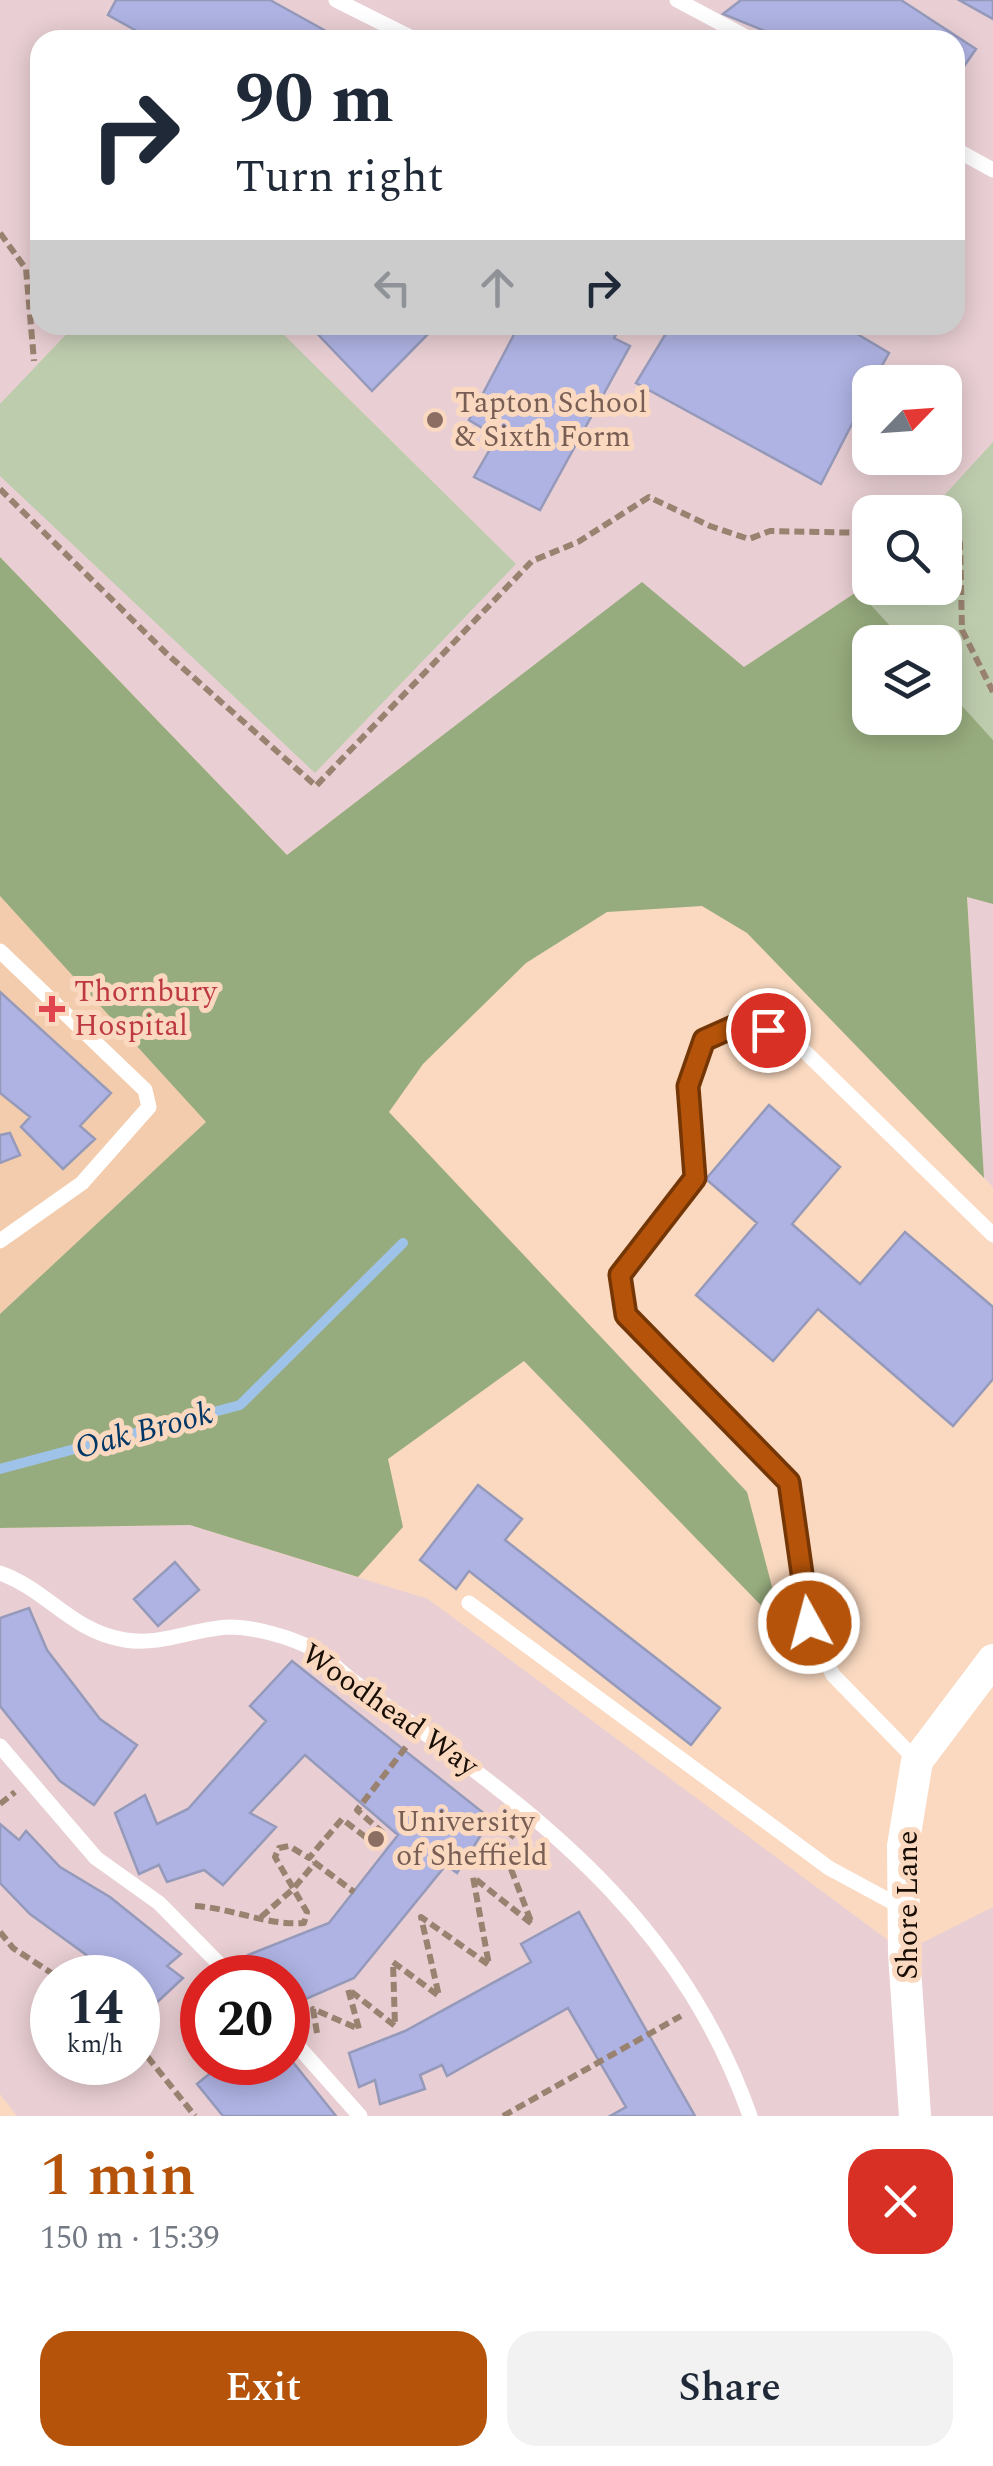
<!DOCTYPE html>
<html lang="en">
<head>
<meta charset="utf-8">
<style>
	:root { --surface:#fff; --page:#f2f2f3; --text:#1f2937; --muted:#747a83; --accent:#b45309 }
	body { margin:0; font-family:Spectral,serif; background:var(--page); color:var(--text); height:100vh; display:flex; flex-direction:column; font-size:38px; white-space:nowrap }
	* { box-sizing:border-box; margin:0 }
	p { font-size:32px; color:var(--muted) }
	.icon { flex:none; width:55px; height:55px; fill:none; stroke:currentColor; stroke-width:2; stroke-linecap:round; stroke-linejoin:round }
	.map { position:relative; height:2116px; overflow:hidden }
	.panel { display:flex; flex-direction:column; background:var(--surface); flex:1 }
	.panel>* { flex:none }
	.top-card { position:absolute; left:30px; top:30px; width:935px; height:305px; border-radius:30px; box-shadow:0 5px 25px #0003; background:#fff; color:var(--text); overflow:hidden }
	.needle { width:65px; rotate:65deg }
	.controls { position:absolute; left:852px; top:365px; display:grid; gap:20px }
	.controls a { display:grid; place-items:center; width:110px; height:110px; border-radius:20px; background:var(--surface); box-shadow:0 5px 25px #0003; font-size:50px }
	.speed { position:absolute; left:30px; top:1955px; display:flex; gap:20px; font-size:50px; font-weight:700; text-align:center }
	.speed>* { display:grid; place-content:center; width:130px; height:130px; border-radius:50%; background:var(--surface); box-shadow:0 5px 25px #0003; line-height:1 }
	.speed small { font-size:25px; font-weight:400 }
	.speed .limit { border:15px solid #d22; background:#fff; color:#111 }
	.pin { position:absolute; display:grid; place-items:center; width:85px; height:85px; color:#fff; margin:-42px; border:5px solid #fff; border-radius:50%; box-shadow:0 2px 10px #0007 }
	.me { position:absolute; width:110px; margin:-55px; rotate:353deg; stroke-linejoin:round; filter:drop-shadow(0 0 8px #0008) }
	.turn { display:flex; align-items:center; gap:35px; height:210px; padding:0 40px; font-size:45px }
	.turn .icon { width:130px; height:130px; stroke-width:2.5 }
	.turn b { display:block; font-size:70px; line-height:85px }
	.lanes { display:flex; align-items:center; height:95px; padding:0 40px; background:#0003; justify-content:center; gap:50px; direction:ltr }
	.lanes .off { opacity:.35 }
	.round { display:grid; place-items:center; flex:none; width:105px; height:105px; border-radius:30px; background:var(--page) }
	.headline { display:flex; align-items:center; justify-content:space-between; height:170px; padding:0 40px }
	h1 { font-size:60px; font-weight:600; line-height:75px; color:var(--accent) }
	.cta { display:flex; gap:20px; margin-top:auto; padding:20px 40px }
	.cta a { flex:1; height:115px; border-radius:30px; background:var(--accent); color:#fff; font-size:40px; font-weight:600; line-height:115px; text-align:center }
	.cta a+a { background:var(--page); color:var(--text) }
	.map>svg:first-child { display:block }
	.built { fill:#f2ccad }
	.education { fill:#e9cfd3; fill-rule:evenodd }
	.green { fill:#beccae }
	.forest { fill:#97ac7e }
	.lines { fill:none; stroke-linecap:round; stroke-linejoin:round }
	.stream { stroke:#9ec2e8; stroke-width:10 }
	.building { fill:#afb3e3; stroke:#9599ba; stroke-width:2.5 }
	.path { stroke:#998270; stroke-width:6; stroke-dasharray:10 5; stroke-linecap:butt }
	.lane { stroke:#fff; stroke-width:15 }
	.street { stroke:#fff; stroke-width:32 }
	.route-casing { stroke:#753606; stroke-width:25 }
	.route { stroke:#b45309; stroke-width:18 }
	.education-dot { fill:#8d6e63; stroke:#fad9c0; stroke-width:4 }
	.health-dot { fill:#e0444e; stroke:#fad9c0; stroke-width:4 }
	.labels { text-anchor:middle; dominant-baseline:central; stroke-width:10; stroke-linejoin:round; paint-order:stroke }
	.education-label { font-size:30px; fill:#785e54; stroke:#fad9c0; text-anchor:start }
	.health-label { font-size:30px; fill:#be3a42; stroke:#fad9c0; text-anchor:start }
	.street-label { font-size:30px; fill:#180e05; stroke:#fad9c0 }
	.water-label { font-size:32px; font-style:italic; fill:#003766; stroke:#fad9c0 }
</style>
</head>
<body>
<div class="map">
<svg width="993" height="2116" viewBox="0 0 993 2116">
	<rect width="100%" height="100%" fill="#fad9c0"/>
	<path class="built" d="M 0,896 L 206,1122 L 0,1314 Z"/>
	<path class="education" d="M 0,0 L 993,0 L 993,740 L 945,687 L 945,642 L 905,642 L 858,592 L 744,667 L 642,583 L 287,855 L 0,557 ZM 40,40 L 955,40 L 955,325 L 40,325 ZM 870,382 L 945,382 L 945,458 L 870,458 ZM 870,512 L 945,512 L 945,588 L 870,588 Z
		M 967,896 L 993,904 L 993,1187 L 984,1178 Z
		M 190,1525 L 428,1599 L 904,1952 L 993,1907 L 993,2116 L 17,2116 L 0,2094 L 0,1528 ZM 52,1978 L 138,1978 L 138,2062 L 52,2062 ZM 202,1978 L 288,1978 L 288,2062 L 202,2062 Z"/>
	<path class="green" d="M 75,325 L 274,325 L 516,564 L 315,773 L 0,476 L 0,404 Z
		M 993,442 L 993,740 L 945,687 L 945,642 L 905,642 L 858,591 L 870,578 L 870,588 L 945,588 L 945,512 L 929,512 Z"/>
	<path class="forest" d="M 0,557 L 287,855 L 642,582 L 744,667 L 858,591 L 905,642 L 870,642 L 870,718 L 945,718 L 945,687 L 993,740 L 993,904 L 967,897 L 984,1178 L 747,933 L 702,906 L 607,912 L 526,963 L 423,1064 L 389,1112 L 747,1492 L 783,1628 L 524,1361 L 388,1459 L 403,1527 L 358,1577 L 190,1525 L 0,1528 L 0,1314 L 206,1122 L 0,896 Z"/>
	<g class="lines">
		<path class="stream" d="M 0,1469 L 240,1405 L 403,1243"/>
	</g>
	<path class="building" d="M 116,0 L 270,0 L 342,40 L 153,40 L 108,15 Z
		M 741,0 L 901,0 L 976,49 L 955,79 L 955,40 L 787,40 L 723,14 Z
		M 959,0 L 993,0 L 993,19 Z
		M 309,325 L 437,325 L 372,391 Z
		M 519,325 L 622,325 L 614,338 L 630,346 L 540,510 L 474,477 L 497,437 L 469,420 Z
		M 671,325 L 842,325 L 889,353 L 873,382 L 870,382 L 870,389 L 821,484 L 636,383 Z
		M 0,992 L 111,1093 L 80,1126 L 95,1139 L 63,1169 L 21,1127 L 30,1117 L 0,1093 Z
		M 769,1105 L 840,1167 L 792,1224 L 860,1284 L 905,1232 L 993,1307 L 993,1379 L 953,1426 L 818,1309 L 773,1361 L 696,1295 L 757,1223 L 706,1179 Z
		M 10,1133 L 20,1155 L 0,1163 L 0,1135 Z
		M 478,1485 L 522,1519 L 505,1540 L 720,1708 L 691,1745 L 469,1571 L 456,1589 L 420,1560 Z
		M 175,1562 L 199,1590 L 158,1626 L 134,1599 Z
		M 29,1608 L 47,1650 L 100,1719 L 137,1745 L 94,1805 L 60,1781 L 0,1706 L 0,1618 Z
		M 292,1661 L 491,1819 L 457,1873 L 446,1865 L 354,1978 L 292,2005 L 288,1994 L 288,1978 L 281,1978 L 277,1968 L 258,1977 L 248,1955 L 329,1923 L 398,1835 L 305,1755 L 250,1813 L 276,1827 L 223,1885 L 204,1870 L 167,1882 L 159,1865 L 139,1874 L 115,1813 L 145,1795 L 157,1824 L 188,1809 L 266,1721 L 250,1706 Z
		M 0,1824 L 19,1840 L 26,1831 L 60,1867 L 110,1897 L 181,1954 L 167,1966 L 183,1978 L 152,2007 L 138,1995 L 138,1978 L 118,1978 L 30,1914 L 0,1883 Z
		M 579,1912 L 695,2116 L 610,2116 L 626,2107 L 568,2008 L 447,2076 L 442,2065 L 420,2075 L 425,2089 L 380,2104 L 375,2080 L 359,2087 L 349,2053 L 405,2031 L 531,1962 L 521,1944 Z
		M 288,2056 L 336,2116 L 223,2116 L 197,2084 L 224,2062 L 288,2062 Z"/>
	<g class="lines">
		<path class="path" d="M 0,233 L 26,269 L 34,361
			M 0,489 L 167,654 L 316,786 L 532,561 L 578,542 L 649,497 L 710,526 L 749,539 L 770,531 L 870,533
			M 945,553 L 960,543 L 962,630 L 993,692
			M 0,1804 L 15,1792
			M 314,1862 L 354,1892
			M 195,1906 C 231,1908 269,1926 304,1923 L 307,1912 L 275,1857 L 279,1848 L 289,1846 L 309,1858 L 342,1819 L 372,1842 L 382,1832 L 357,1810 L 406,1747
			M 261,1917 L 293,1889 L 315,1863
			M 0,1932 L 13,1948 L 59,1978
			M 317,2033 L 313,2009 L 359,2029 L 348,1989 L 395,2026 L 393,1962 L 439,1996 L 421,1917 L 489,1965 L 473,1877 L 532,1924 L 503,1848 L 516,1830
			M 138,2045 L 195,2116
			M 503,2116 L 681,2016"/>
		<path class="lane" d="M 336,0 L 416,40
			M 677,0 L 752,40
			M 955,149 L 993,170
			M 0,951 L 145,1090 L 149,1107 L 82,1183 L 0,1241
			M 0,1573 C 48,1590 70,1631 125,1640 C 162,1646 195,1628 230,1627 C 254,1627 290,1637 311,1648 C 326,1656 339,1671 353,1681 C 370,1695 389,1708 408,1721 C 560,1831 685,1933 750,2116
			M 469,1603 L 829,1868 L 903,1908
			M 0,1746 L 96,1858 L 159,1903 L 233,1978
			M 917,1761 L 833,1675 L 809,1623 L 789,1482 L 625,1315 L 620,1275 L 695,1178 L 687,1087 L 704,1040 L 745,1021 L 791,1038 L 993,1235
			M 288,2035 L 360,2116"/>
		<path class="street" d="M 915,2116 L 904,1953 L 903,1846 L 917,1761 L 993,1660"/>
	</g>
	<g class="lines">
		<g class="route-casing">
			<path id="route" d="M 768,1030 L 744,1022 L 704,1040 L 688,1086 L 695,1178 L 620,1275 L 626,1315 L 789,1482 L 809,1623"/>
		</g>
		<use href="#route" class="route"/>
	</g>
	<g class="education-dot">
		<circle cx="435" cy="420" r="10"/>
		<circle cx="376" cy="1839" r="10"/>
	</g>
	<path class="health-dot" d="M47 994h10v10h10v10h-10v10h-10v-10h-10v-10h10z"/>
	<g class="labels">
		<g class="education-label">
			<text x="455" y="403">Tapton School<tspan x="455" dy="34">&amp; Sixth Form</tspan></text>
			<text x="396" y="1822">University<tspan x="396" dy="34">of Sheffield</tspan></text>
		</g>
		<g class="health-label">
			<text x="74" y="992">Thornbury<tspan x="74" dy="34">Hospital</tspan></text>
		</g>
		<g class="street-label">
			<text transform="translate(390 1710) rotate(35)">Woodhead Way</text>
			<text transform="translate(908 1905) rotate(-90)">Shore Lane</text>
		</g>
		<g class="water-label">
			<text transform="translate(144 1431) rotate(-15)">Oak Brook</text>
		</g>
	</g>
</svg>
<div class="controls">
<a><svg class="needle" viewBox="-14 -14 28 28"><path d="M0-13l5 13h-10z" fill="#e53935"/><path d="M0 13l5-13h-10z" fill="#747a83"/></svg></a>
<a><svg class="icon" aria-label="search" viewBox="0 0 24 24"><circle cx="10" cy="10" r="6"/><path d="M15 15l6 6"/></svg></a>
<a><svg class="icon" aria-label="layers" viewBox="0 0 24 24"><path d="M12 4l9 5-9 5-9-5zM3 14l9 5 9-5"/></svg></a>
</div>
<div class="speed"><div>14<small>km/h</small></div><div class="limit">20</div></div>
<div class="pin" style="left:768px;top:1030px;background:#d93025"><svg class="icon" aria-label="arrive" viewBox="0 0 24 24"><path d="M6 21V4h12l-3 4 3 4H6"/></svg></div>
<svg class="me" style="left:809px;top:1623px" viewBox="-20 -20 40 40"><circle r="17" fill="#b45309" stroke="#fff" stroke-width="3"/><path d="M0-11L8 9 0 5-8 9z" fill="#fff"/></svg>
<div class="top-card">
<div class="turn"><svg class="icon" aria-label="right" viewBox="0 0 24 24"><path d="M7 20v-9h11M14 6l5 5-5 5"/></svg><div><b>90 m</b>Turn right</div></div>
<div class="lanes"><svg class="icon off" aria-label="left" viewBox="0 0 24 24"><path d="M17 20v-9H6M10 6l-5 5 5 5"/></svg><svg class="icon off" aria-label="ahead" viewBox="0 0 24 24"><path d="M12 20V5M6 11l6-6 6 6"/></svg><svg class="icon" aria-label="right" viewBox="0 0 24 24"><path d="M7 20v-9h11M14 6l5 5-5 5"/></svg></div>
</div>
</div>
<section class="panel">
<div class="headline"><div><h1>1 min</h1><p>150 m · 15:39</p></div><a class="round" style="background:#d93025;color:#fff"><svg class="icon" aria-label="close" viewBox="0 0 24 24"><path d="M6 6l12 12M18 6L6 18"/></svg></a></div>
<div class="cta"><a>Exit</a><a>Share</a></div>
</section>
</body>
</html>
